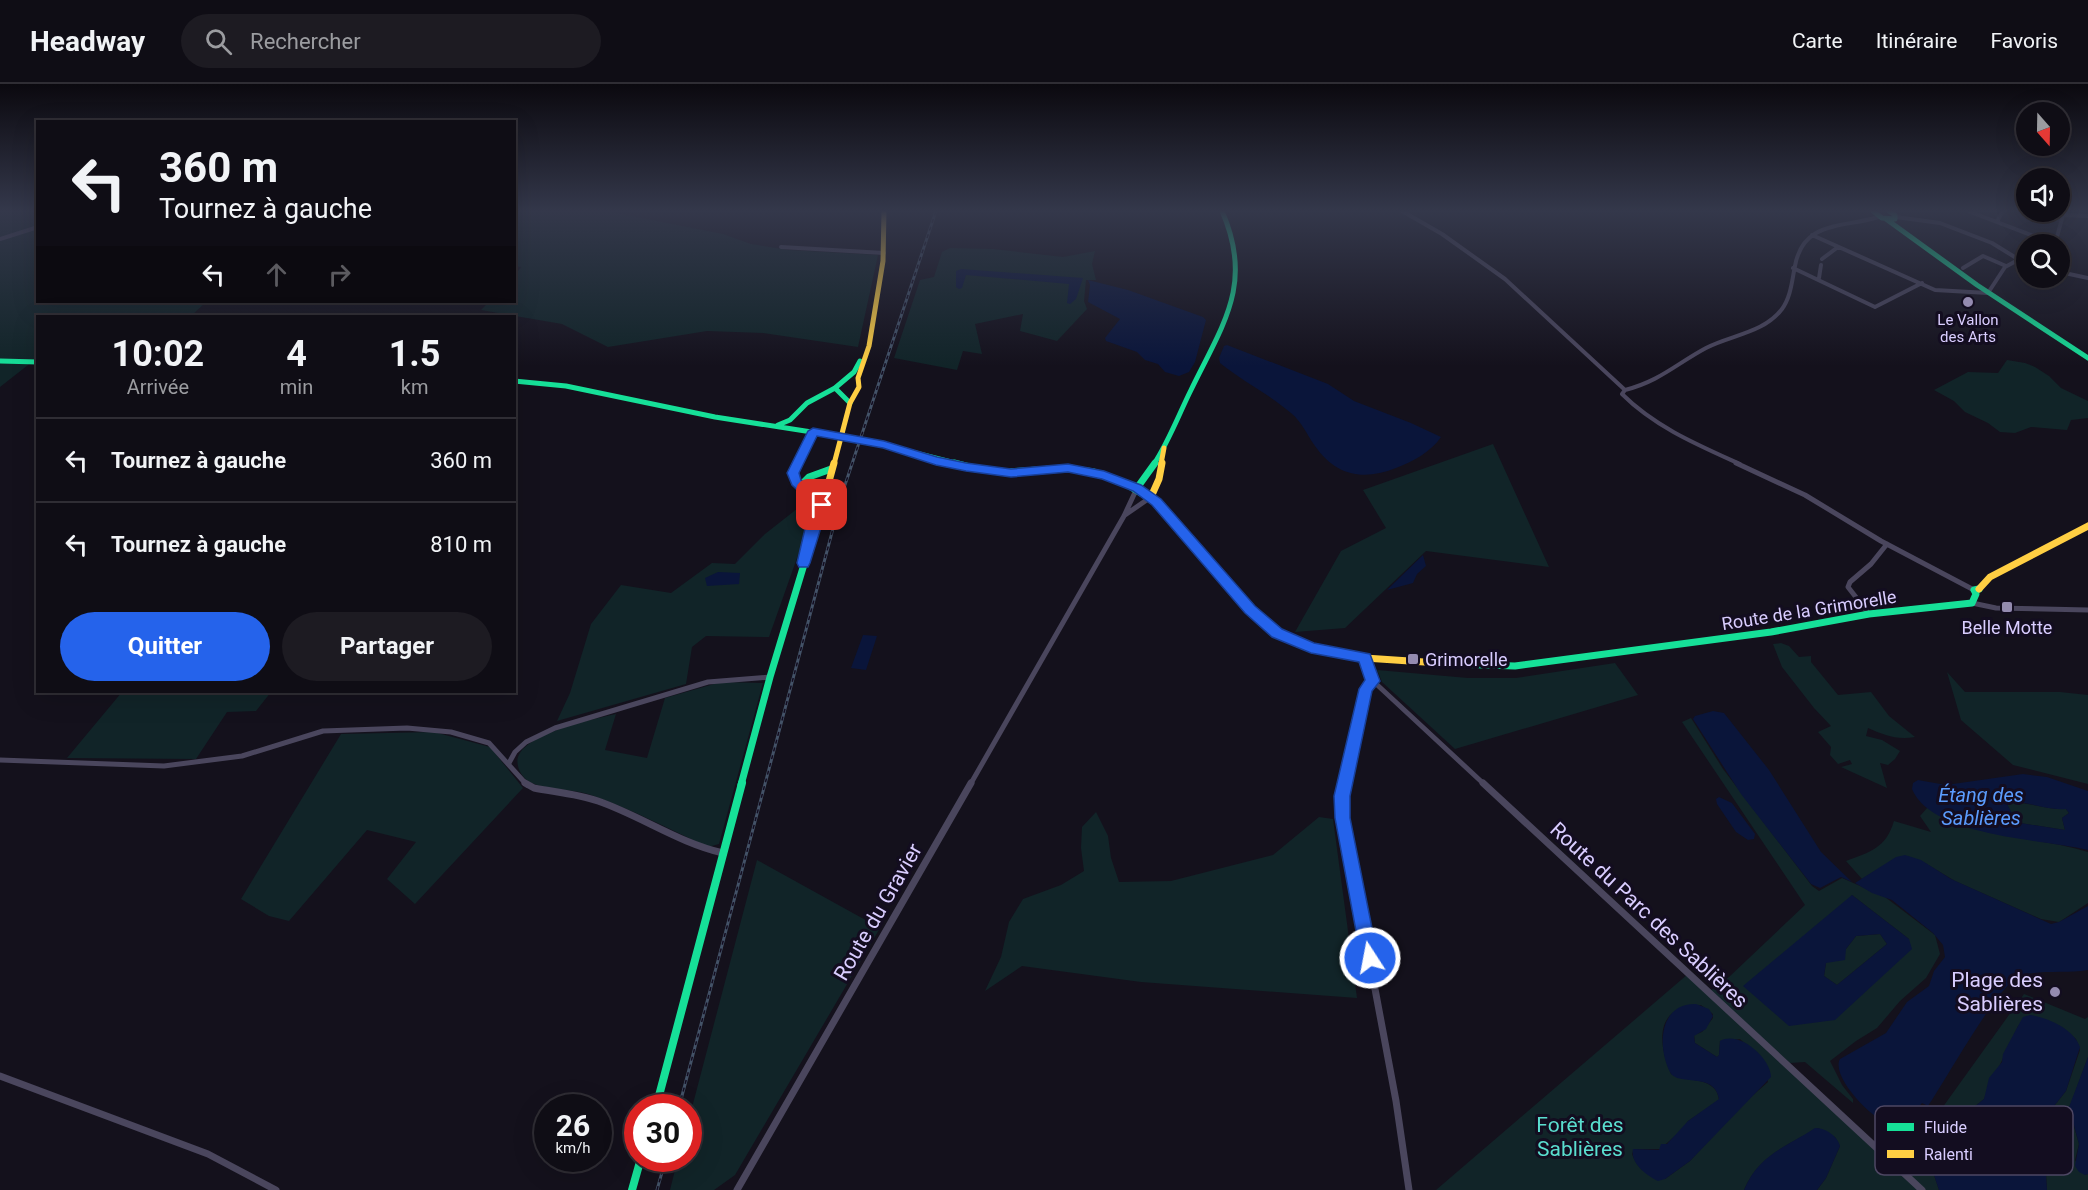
<!DOCTYPE html>
<html lang="fr">
<head>
<meta charset="utf-8">
<style>
	:root { --surface:#0f0d15; --page:#1d1b22; --text:#f1f3f6; --muted:#9b9ca0; --line:#2f2d34; --accent:#2563eb }
	body { margin:0; font-family:Roboto,sans-serif; background:var(--page); color:var(--text); height:100vh; display:flex; flex-direction:column; font-size:22px; white-space:nowrap }
	* { box-sizing:border-box; margin:0 }
	p { font-size:20px; color:var(--muted) }
	.icon { flex:none; width:33px; height:33px; fill:none; stroke:currentColor; stroke-width:2; stroke-linecap:round; stroke-linejoin:round }
	.map { position:relative; flex:1; overflow:hidden }
	.details { position:absolute; left:36px; top:231px; width:480px; height:378px; display:flex; flex-direction:column; background:var(--surface); border-radius:0px; box-shadow:0 6px 24px #0002,0 0 0 2px var(--line) }
	.details>* { flex:none }
	.guide { position:absolute; left:36px; top:36px; width:480px; height:183px; border-radius:0px; box-shadow:0 6px 24px #0002,0 0 0 2px var(--line); background:#0f0d15; color:var(--text); overflow:hidden }
	.needle { width:39px; rotate:160deg }
	.fabs { position:absolute; left:2016px; top:18px; display:grid; gap:12px }
	.fabs a { display:grid; place-items:center; width:54px; height:54px; border-radius:50%; background:var(--surface); box-shadow:0 6px 24px #0002,0 0 0 2px var(--line); font-size:30px }
	.speed { position:absolute; left:534px; top:1010px; display:flex; gap:12px; font-size:30px; font-weight:700; text-align:center }
	.speed>* { display:grid; place-content:center; width:78px; height:78px; border-radius:50%; background:var(--surface); box-shadow:0 6px 24px #0002,0 0 0 2px var(--line); line-height:1 }
	.speed small { font-size:15px; font-weight:400 }
	.speed .limit { border:9px solid #d22; background:#fff; color:#111 }
	.pin { position:absolute; display:grid; place-items:center; width:51px; height:51px; color:#fff; margin:-26px; border-radius:12px; box-shadow:0 3px 9px #0006 }
	.me { position:absolute; width:66px; margin:-33px; rotate:349deg; stroke-linejoin:round; filter:drop-shadow(0 0 4px #0008) }
	.turn { display:flex; align-items:center; gap:21px; height:126px; padding:0 24px; font-size:27px }
	.turn .icon { width:78px; height:78px; stroke-width:2.5 }
	.turn b { display:block; font-size:42px; line-height:51px }
	.lanes { display:flex; align-items:center; height:57px; padding:0 24px; background:#0003; justify-content:center; gap:30px; direction:ltr }
	.lanes .off { opacity:.35 }
	.eta { display:flex; justify-content:space-evenly; align-items:center; height:102px; text-align:center }
	.eta b { font-size:36px; font-weight:700; line-height:42px }
	.cta { display:flex; gap:12px; margin-top:auto; padding:12px 24px }
	.cta a { flex:1; height:69px; border-radius:36px; background:var(--accent); color:#fff; font-size:24px; font-weight:700; line-height:69px; text-align:center }
	.cta a+a { background:var(--page); color:var(--text) }
	ul { padding:0; list-style:none }
	li { display:flex; align-items:center; gap:18px; height:84px; padding:0 24px; border-top:2px solid var(--line) }
	li div { flex:1 }
	li b { display:block; font-size:22px }
	li em { font-style:normal }
	header { display:flex; align-items:center; gap:36px; box-sizing:border-box; height:84px; padding:0 30px; background:var(--surface); border-bottom:2px solid var(--line) }
	header strong { font-size:28px }
	nav { display:flex; gap:33px; margin-inline-start:auto; font-size:21px }
	.search { width:420px; height:54px; background:var(--page); display:flex; align-items:center; gap:15px; box-sizing:border-box; padding:0 21px; border-radius:33px; color:var(--muted); font-size:22px }
	.map>svg:first-child { display:block }
	.green { fill:#112428; fill-rule:evenodd }
	.water { fill:#0a153a; fill-rule:evenodd }
	.lines { fill:none; stroke-linecap:round; stroke-linejoin:round }
	.street-far2 { stroke:#4a465d; stroke-width:4 }
	.street-far1 { stroke:#4a465d; stroke-width:5 }
	.street { stroke:#4a465d; stroke-width:7 }
	.fast-far2 { stroke:#16e098; stroke-width:5 }
	.fast-far1 { stroke:#16e098; stroke-width:7 }
	.fast { stroke:#16e098; stroke-width:8 }
	.slow-far1 { stroke:#ffcf43; stroke-width:5 }
	.slow { stroke:#ffcf43; stroke-width:7 }
	.rail-casing { stroke:#435267; stroke-width:3 }
	.rail { stroke:#130d20; stroke-width:1.5; stroke-dasharray:4; stroke-linecap:butt }
	.fast-bridge { stroke:#16e098; stroke-width:5 }
	.route { fill:#2563eb; stroke:#184099; stroke-width:1.5 }
	.poi-dot { fill:#948bb0; stroke:#130d20; stroke-width:2 }
	.labels { text-anchor:middle; dominant-baseline:central; stroke-width:6; stroke-linejoin:round; paint-order:stroke }
	.far-poi-label { font-size:15px; fill:#d9cdff; stroke:#130d20 }
	.street-label { font-size:18px; fill:#d9cdff; stroke:#130d20 }
	.poi-label { font-size:18px; fill:#d9cdff; stroke:#130d20 }
	.water-label { font-size:20px; font-style:italic; fill:#5b9cfe; stroke:#130d20 }
	.near-street-label { font-size:21px; fill:#d9cdff; stroke:#130d20 }
	.near-poi-label { font-size:21px; fill:#d9cdff; stroke:#130d20; text-anchor:end }
	.near-park-label { font-size:21px; fill:#5adecf; stroke:#130d20 }
	.key { fill:#130d20; stroke:#4e4763; stroke-width:1.5 }
	.key-label { font-size:16px; fill:#d9cdff }
</style>
</head>
<body>
<header>
<strong>Headway</strong>
<div class="search"><svg class="icon" aria-label="search" viewBox="0 0 24 24"><circle cx="10" cy="10" r="6"/><path d="M15 15l6 6"/></svg>Rechercher</div>
<nav><a>Carte</a><a>Itinéraire</a><a>Favoris</a></nav>
</header>
<div class="map">
<svg width="2088" height="1106" viewBox="0 0 2088 1106">
	<rect width="100%" height="100%" fill="#14111c"/>
	<path class="green" d="M 0,127 L 37,127 L 38,218 L 206,218 L 191,232 L 38,232 L 37,274 L 0,303 Z
		M 515,127 L 606,127 L 723,150 L 751,160 L 788,166 L 878,171 L 858,263 L 763,249 L 707,247 L 608,263 L 562,240 L 481,226 L 489,218 L 514,218 L 515,191 L 521,183 L 515,182 Z
		M 950,164 L 993,165 L 1063,173 L 1095,167 L 1092,180 L 1096,196 L 1086,196 L 1084,217 L 1087,225 L 1057,257 L 1020,247 L 1023,230 L 975,240 L 982,270 L 963,267 L 957,286 L 894,274 L 920,196 L 934,193 L 942,168 Z
		M 2007,276 L 2025,279 L 2035,283 L 2049,292 L 2061,304 L 2088,317 L 2088,334 L 2071,336 L 2067,346 L 2031,343 L 2015,349 L 2000,348 L 1988,339 L 1965,328 L 1954,317 L 1934,306 L 1968,288 L 1998,289 Z
		M 1493,360 L 1549,483 L 1426,467 L 1345,544 L 1295,548 L 1341,467 L 1386,444 L 1363,406 Z
		M 807,417 L 814,426 L 769,553 L 706,552 L 692,563 L 686,600 L 557,637 L 570,609 L 591,540 L 621,501 L 671,509 L 712,479 L 735,480 L 765,450 Z
		M 1781,559 L 1789,562 L 1799,573 L 1811,572 L 1811,578 L 1838,611 L 1871,608 L 1889,632 L 1915,653 C 1896,656 1884,651 1868,644 L 1866,652 L 1882,656 L 1900,667 L 1895,675 L 1888,681 L 1880,679 L 1887,704 L 1841,683 L 1852,680 L 1850,676 L 1838,680 L 1830,671 L 1831,663 L 1818,648 L 1831,642 L 1814,624 L 1782,583 L 1773,560 Z
		M 1615,579 L 1638,611 L 1455,665 L 1382,598 L 1377,586 L 1468,594 L 1516,594 Z
		M 1947,588 L 1965,608 L 2060,608 L 2088,611 L 2088,700 L 2013,681 L 1961,636 Z
		M 721,598 L 763,599 L 719,760 L 708,763 C 669,745 631,725 591,711 C 571,704 546,707 528,697 C 524,694 519,688 518,682 C 510,651 595,635 616,630 L 605,666 L 647,674 L 665,614 Z
		M 122,608 L 271,608 L 256,627 L 227,628 L 196,675 L 67,674 Z
		M 1691,634 L 1723,685 L 1812,802 L 1819,807 L 1842,794 L 1885,813 L 1935,851 L 1940,870 L 1926,894 L 1900,917 L 1877,944 L 1856,957 L 1830,977 L 1842,1001 L 1853,1015 L 1853,1019 L 1805,978 L 1790,979 L 1710,907 L 1729,893 L 1805,821 L 1682,638 ZM 1852,811 L 1909,855 L 1789,942 Z
		M 434,648 L 490,663 L 523,704 L 415,820 L 387,795 L 416,758 L 367,746 L 289,837 L 269,832 L 241,815 L 341,650 Z
		M 2006,718 C 2026,717 2046,726 2066,725 L 2069,729 L 2062,734 L 2065,746 L 2020,739 L 2012,731 Z
		M 1928,723 C 1975,755 2035,752 2088,768 L 2088,819 L 2059,838 L 2041,835 L 1955,797 L 1925,779 L 1878,785 L 1862,795 L 1846,777 C 1870,768 1886,764 1894,737 L 1931,748 L 1920,732 Z
		M 1096,728 L 1108,752 L 1111,774 L 1119,798 L 1171,797 L 1273,771 L 1319,733 L 1333,735 L 1357,914 L 1141,898 L 1022,882 L 985,907 L 1001,873 L 1009,838 L 1023,815 L 1061,801 L 1084,787 L 1081,764 L 1082,743 Z
		M 757,776 L 880,844 L 735,1091 L 714,1106 L 670,1106 L 678,1074 L 688,1074 L 689,1035 Z
		M 1880,850 L 1887,860 L 1837,901 L 1824,892 L 1826,879 L 1846,865 L 1856,852 Z
		M 1688,890 L 1899,1084 L 2024,910 L 2085,935 L 2088,933 L 2088,973 L 2069,1025 L 2079,1060 L 2075,1076 L 2085,1091 L 2088,1090 L 2088,1106 L 2047,1106 L 2046,1090 L 2019,1066 L 2066,1007 L 2080,966 L 2076,955 L 2060,942 L 2030,931 L 2018,942 L 1984,1015 L 1957,1037 L 1937,1060 L 1933,1068 L 1933,1088 L 1939,1106 L 1817,1106 L 1826,1094 L 1840,1062 L 1835,1053 L 1818,1044 C 1813,1045 1810,1048 1805,1051 C 1779,1065 1756,1077 1744,1106 L 1436,1106 ZM 1701,921 L 1713,930 L 1713,934 L 1702,948 L 1694,951 L 1695,959 L 1717,973 L 1719,971 L 1720,957 L 1740,955 L 1764,977 L 1768,998 L 1743,1020 L 1690,1077 L 1665,1095 C 1648,1092 1638,1086 1632,1070 L 1634,1065 L 1660,1065 L 1682,1046 L 1688,1037 L 1719,1016 C 1717,992 1685,998 1671,990 C 1663,972 1655,941 1674,928 C 1681,923 1693,923 1701,921 Z"/>
	<path class="water" d="M 961,185 L 1083,194 L 1076,215 L 1070,220 L 1067,219 L 1069,200 L 966,191 L 962,204 L 959,205 L 956,203 L 956,187 Z
		M 1088,196 L 1128,206 L 1203,233 L 1206,236 L 1195,278 L 1189,288 L 1179,292 L 1165,288 L 1158,280 L 1145,276 L 1137,268 L 1106,257 L 1105,254 L 1120,235 L 1088,218 L 1090,201 Z
		M 1227,261 L 1328,300 L 1354,317 L 1411,339 L 1441,353 C 1431,368 1412,378 1396,384 C 1363,397 1336,392 1315,362 C 1307,351 1302,338 1291,329 C 1269,310 1242,297 1220,279 L 1219,274 L 1224,262 Z
		M 1423,471 L 1426,482 L 1417,490 L 1413,499 L 1387,506 Z
		M 718,488 L 740,489 L 739,500 L 707,502 L 705,494 Z
		M 863,551 L 877,552 L 866,586 L 851,584 Z
		M 1713,627 L 1724,629 L 1769,686 L 1821,768 L 1852,798 L 1841,793 L 1820,804 L 1811,800 L 1741,710 L 1693,635 L 1695,632 Z
		M 2023,690 L 2047,693 L 2088,707 L 2088,766 C 2043,755 1932,753 1912,705 L 1913,699 L 1918,696 L 1946,701 ZM 2006,718 C 2026,716 2047,727 2066,725 L 2069,729 L 2062,734 L 2065,746 L 2020,739 L 2015,735 Z
		M 1719,713 L 1732,719 L 1755,750 L 1754,755 L 1748,756 L 1736,748 L 1717,720 L 1716,715 Z
		M 1905,771 L 1921,776 L 1951,795 L 2051,840 L 2059,838 L 2088,822 L 2088,886 C 2066,890 2041,885 2020,892 C 1999,899 1944,999 1928,1022 L 1922,1019 L 1910,1033 L 1894,1042 C 1875,1039 1830,993 1840,975 L 1886,949 L 1907,918 L 1929,902 L 1934,887 L 1945,873 L 1943,861 L 1933,849 L 1892,816 L 1872,809 L 1855,799 L 1896,773 Z
		M 1852,811 L 1909,855 L 1912,865 L 1835,936 L 1789,942 L 1743,902 ZM 1880,850 L 1887,860 L 1837,901 L 1824,892 L 1826,879 L 1845,876 L 1846,865 L 1856,852 Z
		M 1696,920 L 1709,925 L 1713,932 L 1706,945 L 1694,952 L 1695,959 L 1717,973 L 1719,971 L 1720,957 C 1740,946 1771,975 1771,993 L 1690,1077 L 1665,1095 L 1658,1097 C 1646,1091 1630,1079 1633,1065 L 1659,1066 L 1661,1060 L 1667,1060 L 1688,1037 L 1719,1015 C 1715,987 1677,1003 1670,988 C 1657,963 1659,919 1696,920 Z
		M 2030,931 C 2048,934 2073,944 2080,963 L 2066,1007 L 2019,1066 L 2046,1091 L 2047,1106 L 1939,1106 L 1933,1088 L 1933,1068 L 1937,1060 L 1957,1037 L 1984,1015 L 1989,994 L 2002,978 L 2003,970 L 2018,942 L 2023,933 Z
		M 2088,973 L 2088,1090 L 2085,1091 L 2079,1088 L 2075,1082 L 2079,1060 L 2069,1023 Z
		M 1815,1044 C 1825,1044 1837,1051 1840,1062 L 1826,1094 L 1817,1106 L 1744,1106 C 1759,1070 1785,1064 1815,1044 Z"/>
	<g class="lines">
		<path class="street-far2" d="M 1402,127 L 1442,150 L 1505,195 L 1625,306 L 1622,310 C 1655,343 1698,361 1740,380
			M 1968,127 L 2055,160
			M 1896,133 L 1940,139 L 1992,159 L 2026,180
			M 1997,138 L 2002,128
			M 1812,151 L 1935,206 L 1988,209 L 2005,183 L 2018,176
			M 0,155 L 38,143
			M 2055,160 L 2063,131 L 2088,132
			M 781,163 L 884,169
			M 1822,175 L 1838,163
			M 1793,184 L 1875,223 L 1922,199
			M 1963,184 L 1983,172 L 2006,182
			M 2060,188 L 2088,194
			M 1819,194 L 1821,181
			M 1625,306 C 1660,297 1676,280 1706,264 C 1731,251 1764,249 1782,225 C 1791,213 1792,196 1795,182 C 1803,136 1844,144 1878,133"/>
		<path class="street-far1" d="M 1736,379 L 1805,411 L 1881,457 L 1974,506
			M 1125,431 L 1151,413
			M 1972,519 L 1996,524 L 2088,526
			M 1869,530 L 1848,503 L 1850,498 L 1871,480 L 1887,460
			M 1365,574 L 1373,597 L 1485,701
			M 0,676 L 164,682 L 242,672 L 323,647 L 407,644 L 451,648 L 489,659 L 527,701
			M 509,679 L 515,668 L 526,658 L 555,644 L 708,598 L 770,593
			M 970,701 L 1124,432 L 1137,404
			M 1345,701 L 1366,605 L 1373,597"/>
		<path class="street" d="M 525,699 L 534,704 C 555,708 578,710 598,717 C 641,732 679,759 723,769
			M 1345,699 L 1342,712 L 1343,734 L 1396,1017 L 1409,1106
			M 1483,699 L 1922,1106
			M 0,992 L 208,1070 L 276,1106
			M 737,1106 L 971,699"/>
		<path class="fast-far2" d="M 1873,127 L 1882,134 L 1895,135 L 1895,131 L 1889,127
			M 1886,135 L 1977,201 L 2088,274
			M 0,277 L 38,278
			M 514,297 L 566,302 L 715,333 L 831,351
			M 850,319 L 835,304 L 854,288 L 860,277
			M 778,341 L 790,336 L 807,319 L 835,304
			M 872,358 L 959,380
			M 797,380 L 813,347
			M 1154,380 C 1169,357 1179,330 1191,306 C 1223,240 1254,200 1222,127"/>
		<path class="fast-far1" d="M 798,379 L 793,389 L 794,396 L 802,403
			M 954,379 L 977,385 L 1008,388 L 1066,384 L 1094,388 L 1121,397 L 1156,418 L 1265,540
			M 1137,404 L 1155,379
			M 809,453 L 818,419 L 804,406 L 802,400 L 809,393 L 831,385
			M 1454,580 L 1515,582 L 1771,548 L 1869,530 L 1972,519 L 1976,510 L 1974,506 L 1979,505
			M 741,701 L 770,593 L 828,401"/>
		<path class="fast" d="M 656,1023 L 742,699
			M 632,1106 L 641,1074"/>
		<path class="slow-far1" d="M 834,380 L 850,319 L 859,303 L 858,294 L 869,262 L 883,177 L 884,127
			M 1161,380 L 1164,364"/>
		<path class="slow" d="M 828,401 L 834,379
			M 1151,413 L 1159,395 L 1162,379
			M 1979,505 L 1990,493 L 2088,442
			M 1265,540 L 1298,560 L 1365,574 L 1454,580"/>
		<g class="rail-casing">
			<path id="rail" d="M 679,1023 L 843,407 L 936,127
				M 657,1106 L 666,1074"/>
		</g>
		<use href="#rail" class="rail"/>
		<path class="fast-bridge" d="M 831,351 L 872,358"/>
	</g>
	<linearGradient id="sky" x2="0" y2="1"><stop stop-color="#0b090f"/><stop offset="0.45" stop-color="#34384b"/><stop offset="1" stop-color="#34384b" stop-opacity="0"/></linearGradient>
	<rect width="2088" height="282" fill="url(#sky)"/>
	<path class="route" d="M 813,344 L 884,357 L 937,373 L 966,379 L 1011,385 L 1068,380 L 1104,387 L 1141,401 L 1161,415 L 1255,522 L 1282,545 L 1314,559 L 1370,570 L 1380,597 L 1372,607 L 1350,712 L 1350,734 L 1378,874 L 1375,880 L 1370,882 L 1364,880 L 1361,874 L 1335,734 L 1334,712 L 1359,605 L 1365,596 L 1359,578 L 1311,569 L 1272,553 L 1245,529 L 1152,421 L 1133,407 L 1102,395 L 1068,388 L 1011,393 L 966,387 L 936,381 L 883,364 L 817,352 L 799,389 L 801,396 L 828,421 L 810,479 L 808,483 L 799,483 L 797,479 L 811,419 L 792,401 L 787,389 L 808,347 Z"/>
	<g class="poi-dot">
		<circle cx="1968" cy="218" r="6"/>
		<rect x="2001" y="517" width="12" height="12" rx="3"/>
		<rect x="1407" y="569" width="12" height="12" rx="3"/>
		<circle cx="2055" cy="908" r="6"/>
	</g>
	<g class="labels">
		<g class="far-poi-label">
			<text x="1968" y="236">Le Vallon<tspan x="1968" dy="17">des Arts</tspan></text>
		</g>
		<g class="street-label">
			<text transform="translate(1809 526) rotate(-9)">Route de la Grimorelle</text>
		</g>
		<g class="poi-label">
			<text x="2007" y="543">Belle Motte</text>
			<text x="1425" y="575" text-anchor="start">Grimorelle</text>
		</g>
		<g class="water-label">
			<text x="1981" y="711">Étang des<tspan x="1981" dy="23">Sablières</tspan></text>
		</g>
		<g class="near-street-label">
			<text transform="translate(878 828) rotate(-60)">Route du Gravier</text>
			<text transform="translate(1649 831) rotate(43)">Route du Parc des Sablières</text>
		</g>
		<g class="near-poi-label">
			<text x="2043" y="896">Plage des<tspan x="2043" dy="24">Sablières</tspan></text>
		</g>
		<g class="near-park-label">
			<text x="1580" y="1041">Forêt des<tspan x="1580" dy="24">Sablières</tspan></text>
		</g>
	</g>
	<rect x="1875" y="1022" width="198" height="69" rx="9" class="key"/>
	<rect x="1887" y="1039" width="27" height="8" fill="#16e098"/>
	<rect x="1887" y="1066" width="27" height="8" fill="#ffcf43"/>
	<g class="key-label">
		<text x="1924" y="1049">Fluide</text>
		<text x="1924" y="1076">Ralenti</text>
	</g>
</svg>
<div class="fabs">
<a><svg class="needle" viewBox="-14 -14 28 28"><path d="M0-13l5 13h-10z" fill="#e53935"/><path d="M0 13l5-13h-10z" fill="#9b9ca0"/></svg></a>
<a><svg class="icon" aria-label="sound" viewBox="0 0 24 24"><path d="M4 9h4l5-4v14l-5-4H4zM17 9q2 3 0 6"/></svg></a>
<a><svg class="icon" aria-label="search" viewBox="0 0 24 24"><circle cx="10" cy="10" r="6"/><path d="M15 15l6 6"/></svg></a>
</div>
<div class="speed"><div>26<small>km/h</small></div><div class="limit">30</div></div>
<div class="pin" style="left:822px;top:421px;background:#d93025"><svg class="icon" aria-label="arrive" viewBox="0 0 24 24"><path d="M6 21V4h12l-3 4 3 4H6"/></svg></div>
<svg class="me" style="left:1370px;top:874px" viewBox="-20 -20 40 40"><circle r="17" fill="#2563eb" stroke="#fff" stroke-width="3"/><path d="M0-11L8 9 0 5-8 9z" fill="#fff"/></svg>
<div class="guide">
<div class="turn"><svg class="icon" aria-label="left" viewBox="0 0 24 24"><path d="M17 20v-9H6M10 6l-5 5 5 5"/></svg><div><b>360 m</b>Tournez à gauche</div></div>
<div class="lanes"><svg class="icon" aria-label="left" viewBox="0 0 24 24"><path d="M17 20v-9H6M10 6l-5 5 5 5"/></svg><svg class="icon off" aria-label="ahead" viewBox="0 0 24 24"><path d="M12 20V5M6 11l6-6 6 6"/></svg><svg class="icon off" aria-label="right" viewBox="0 0 24 24"><path d="M7 20v-9h11M14 6l5 5-5 5"/></svg></div>
</div>
<section class="details">
<div class="eta">
<div><b>10:02</b><p>Arrivée</p></div>
<div><b>4</b><p>min</p></div>
<div><b>1.5</b><p>km</p></div>
</div>
<ul>
<li><svg class="icon" aria-label="left" viewBox="0 0 24 24"><path d="M17 20v-9H6M10 6l-5 5 5 5"/></svg><div><b>Tournez à gauche</b></div><em>360 m</em></li>
<li><svg class="icon" aria-label="left" viewBox="0 0 24 24"><path d="M17 20v-9H6M10 6l-5 5 5 5"/></svg><div><b>Tournez à gauche</b></div><em>810 m</em></li>
</ul>
<div class="cta"><a>Quitter</a><a>Partager</a></div>
</section>
</div>
</body>
</html>
